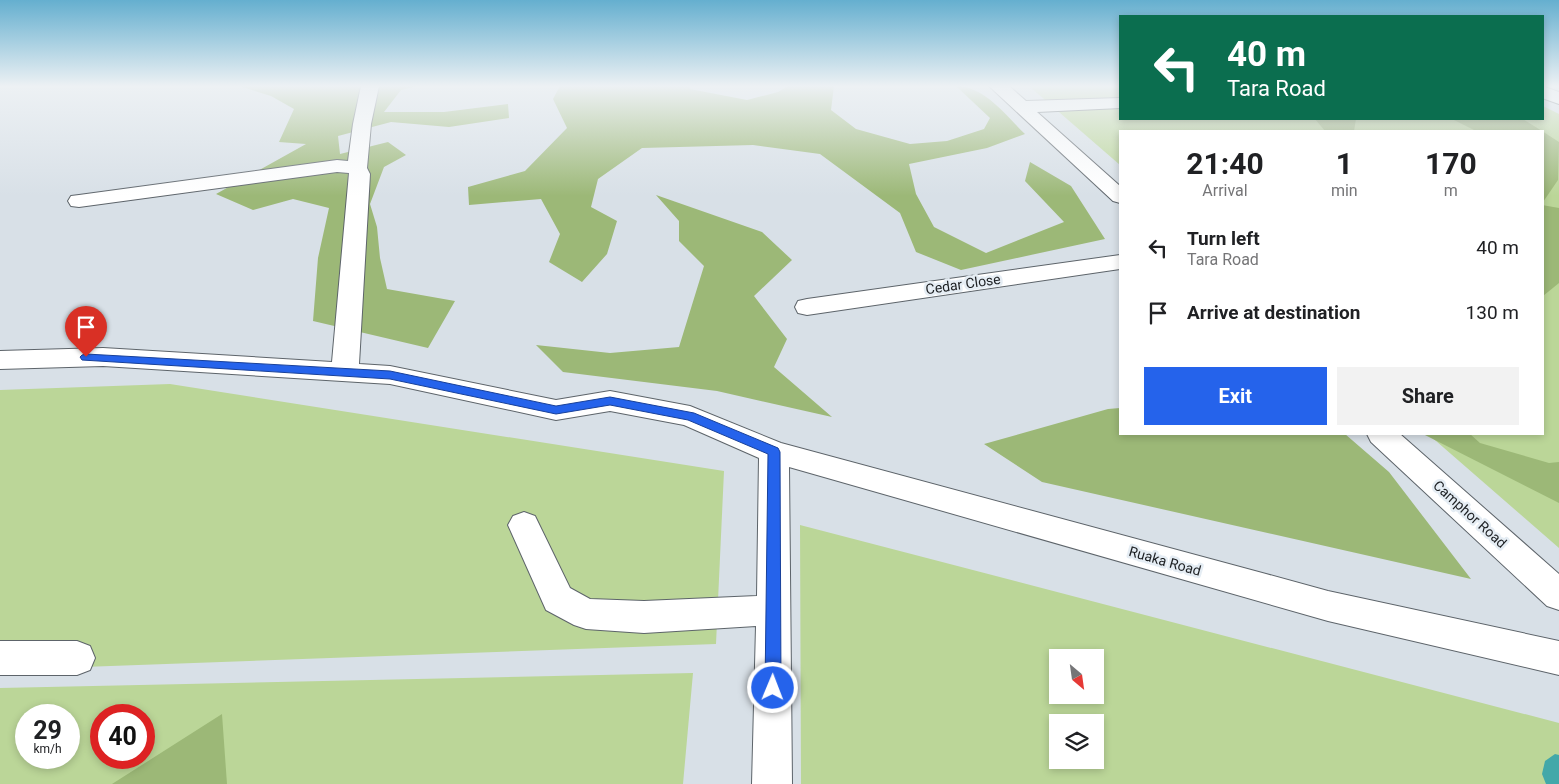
<!DOCTYPE html>
<html lang="en">
<head>
<meta charset="utf-8">
<style>
	:root { --surface:#fff; --page:#f2f2f2; --text:#202124; --muted:#757577; --accent:#2563eb }
	body { margin:0; font-family:Roboto,sans-serif; background:var(--page); color:var(--text); height:100vh; display:flex; flex-direction:column; font-size:19px; white-space:nowrap }
	* { box-sizing:border-box; margin:0 }
	p { font-size:16px; color:var(--muted) }
	.icon { flex:none; width:28px; height:28px; fill:none; stroke:currentColor; stroke-width:2; stroke-linecap:round; stroke-linejoin:round }
	.map { position:relative; flex:1; overflow:hidden }
	.sheet { position:absolute; left:1119px; top:130px; width:425px; height:305px; display:flex; flex-direction:column; background:var(--surface); border-radius:0px; box-shadow:0 2px 8px #0003 }
	.sheet>* { flex:none }
	.top-card { position:absolute; left:1119px; top:15px; width:425px; height:105px; border-radius:0px; box-shadow:0 2px 8px #0003; background:#0b6e4f; color:#fff; overflow:hidden }
	.needle { width:32px; rotate:151deg }
	.fabs { position:absolute; left:1049px; top:649px; display:grid; gap:10px }
	.fabs a { display:grid; place-items:center; width:55px; height:55px; border-radius:0px; background:var(--surface); box-shadow:0 2px 8px #0003; font-size:25px }
	.speed { position:absolute; left:15px; top:704px; display:flex; gap:10px; font-size:25px; font-weight:700; text-align:center }
	.speed>* { display:grid; place-content:center; width:65px; height:65px; border-radius:50%; background:var(--surface); box-shadow:0 2px 8px #0003; line-height:1 }
	.speed small { font-size:12px; font-weight:400 }
	.speed .limit { border:8px solid #d22; background:#fff; color:#111 }
	.pin { position:absolute; display:grid; place-items:center; width:42px; height:42px; color:#fff; margin:-51px -21px; border-radius:50% 50% 50% 0; rotate:-45deg; box-shadow:0 0 5px #0007 }
	.pin .icon { rotate:45deg }
	.me { position:absolute; width:55px; margin:-28px; rotate:1deg; stroke-linejoin:round; filter:drop-shadow(0 0 4px #0008) }
	.turn { display:flex; align-items:center; gap:18px; height:105px; padding:0 25px; font-size:22px }
	.turn .icon { width:65px; height:65px; stroke-width:2.5 }
	.turn b { display:block; font-size:35px; line-height:42px }
	.eta { display:flex; justify-content:space-evenly; align-items:center; height:85px; text-align:center }
	.eta b { font-size:30px; font-weight:700; line-height:35px }
	.button { display:flex; gap:10px; margin-top:auto; padding:10px 25px }
	.button a { flex:1; height:58px; border-radius:0px; background:var(--accent); color:#fff; font-size:20px; font-weight:700; line-height:58px; text-align:center }
	.button a+a { background:var(--page); color:var(--text) }
	ul { padding:0; list-style:none }
	li { display:flex; align-items:center; gap:15px; height:65px; padding:0 25px }
	li div { flex:1 }
	li b { display:block; font-size:19px }
	li em { font-style:normal }
	.map>svg:first-child { display:block }
	.green { fill:#bbd698; fill-rule:evenodd }
	.forest { fill:#9cb877 }
	.water { fill:#42a8a9 }
	.lines { fill:none; stroke-linecap:round; stroke-linejoin:round }
	.minor-casing { stroke:#5d646a; stroke-width:2 }
	.minor { fill:#fff; fill-rule:evenodd }
	.route { fill:#2563eb; stroke:#184099 }
	.labels { text-anchor:middle; dominant-baseline:central; stroke-width:5; stroke-linejoin:round; paint-order:stroke }
	.street-label { font-size:14px; fill:#1c1f22; stroke:#e5edf4 }
</style>
</head>
<body>
<div class="map">
<svg width="1559" height="784" viewBox="0 0 1559 784">
	<rect width="100%" height="100%" fill="#d8e0e7"/>
	<path class="green" d="M 1029,86 L 1120,86 L 1120,119 L 1542,119 L 1543,106 L 1559,114 L 1559,548 L 1428,434 L 1542,434 L 1542,131 L 1120,131 L 1120,165 Z
		M 170,384 L 724,471 L 716,644 L 0,670 L 0,390 Z
		M 800,525 L 1559,723 L 1559,784 L 801,784 ZM 1058,658 L 1095,658 L 1095,695 L 1058,695 ZM 1058,722 L 1095,722 L 1095,760 L 1058,760 Z
		M 693,673 L 683,784 L 0,784 L 0,688 ZM 26,715 L 69,715 L 69,758 L 26,758 ZM 101,715 L 144,715 L 144,758 L 101,758 Z"/>
	<path class="forest" d="M 239,86 L 418,86 L 401,90 L 384,112 L 444,112 L 508,104 L 509,118 L 449,127 L 391,122 L 338,136 L 340,154 L 388,142 L 406,155 L 384,167 L 370,204 L 377,227 L 380,258 L 387,289 L 455,301 L 428,348 L 313,321 L 318,258 L 329,208 L 293,199 L 253,210 L 216,194 L 306,144 L 279,142 L 294,109 L 271,96 Z
		M 560,86 L 689,86 L 690,89 L 747,100 L 778,92 L 788,86 L 834,86 L 831,110 L 856,129 L 910,144 L 947,141 L 984,129 L 990,118 L 956,86 C 985,86 1006,116 1025,134 L 987,148 L 909,164 L 916,194 L 934,227 L 986,253 L 1064,222 L 1025,181 L 1030,162 L 1071,186 L 1105,239 L 961,270 L 916,252 L 900,213 L 820,154 L 753,145 L 642,148 L 598,179 L 591,207 L 617,221 L 607,254 L 582,282 L 549,262 L 560,234 L 541,199 L 469,205 L 468,187 L 525,171 L 567,128 L 553,99 Z
		M 1315,119 L 1356,119 L 1354,131 L 1325,131 Z
		M 1452,119 L 1523,119 L 1542,131 L 1476,131 Z
		M 1542,131 L 1559,142 L 1558,180 L 1543,202 Z
		M 656,195 L 762,232 L 792,260 L 754,296 L 787,339 L 774,367 L 832,417 L 717,391 L 563,372 L 536,345 L 610,353 L 679,347 L 704,266 L 679,241 L 679,221 Z
		M 1542,205 L 1559,208 L 1559,283 L 1543,296 Z
		M 1120,408 L 1120,434 L 1345,434 L 1389,472 L 1471,579 L 1042,482 L 984,444 L 1108,409 Z
		M 1423,434 L 1470,434 L 1480,443 L 1549,463 L 1559,462 L 1559,503 Z
		M 222,714 L 227,784 L 112,784 Z"/>
	<path class="water" d="M 1555,754 L 1559,755 L 1559,784 L 1546,784 L 1542,774 L 1545,761 Z"/>
	<g class="lines">
		<g class="minor-casing">
			<path id="minor" d="M 361,86 L 379,86 L 371,124 L 367,168 L 370,174 L 359,364 L 390,366 L 556,400 L 610,391 L 690,406 L 781,443 L 1266,574 L 1328,591 L 1559,641 L 1559,675 L 1328,621 L 789,467 L 792,784 L 752,784 L 756,626 L 644,633 L 586,629 L 574,625 L 546,610 L 508,525 L 513,516 L 524,512 L 535,516 L 570,588 L 590,599 L 644,601 L 757,596 L 759,458 L 684,425 L 610,411 L 556,420 L 390,384 L 103,366 L 0,369 L 0,351 L 103,348 L 332,362 L 349,173 L 337,172 L 79,207 L 71,206 L 68,201 L 71,196 L 79,195 L 337,160 L 348,161 L 353,124 Z
				M 989,86 L 1009,86 L 1026,101 L 1120,98 L 1120,108 L 1037,112 L 1120,186 L 1120,203 L 1113,201 Z
				M 1542,86 L 1559,92 L 1559,104 L 1542,98 Z
				M 1120,255 L 1120,269 L 807,315 L 798,313 L 795,307 L 798,301 L 807,299 Z
				M 1367,434 L 1400,434 L 1559,574 L 1559,610 L 1547,606 L 1371,442 Z
				M 0,641 L 77,641 L 90,646 L 95,658 L 90,670 L 77,675 L 0,675 Z"/>
		</g>
		<use href="#minor" class="minor"/>
	</g>
	<linearGradient id="sky" x2="0" y2="1"><stop stop-color="#65afcf"/><stop offset="0.44" stop-color="#edf1f4"/><stop offset="1" stop-color="#edf1f4" stop-opacity="0"/></linearGradient>
	<rect width="1559" height="196" fill="url(#sky)"/>
	<path class="route" d="M 86,354 L 390,371 L 556,406 L 610,397 L 694,413 L 778,448 L 780,452 L 781,688 L 779,693 L 773,695 L 768,693 L 765,688 L 768,454 L 688,420 L 610,405 L 556,414 L 390,379 L 82,360 L 80,357 L 82,355 Z"/>
	<g class="labels">
		<g class="street-label">
			<text transform="translate(963 284) rotate(-8)">Cedar Close</text>
			<text transform="translate(1470 514) rotate(42)">Camphor Road</text>
			<text transform="translate(1165 561) rotate(16)">Ruaka Road</text>
		</g>
	</g>
</svg>
<div class="fabs">
<a><svg class="needle" viewBox="-14 -14 28 28"><path d="M0-13l5 13h-10z" fill="#e53935"/><path d="M0 13l5-13h-10z" fill="#757577"/></svg></a>
<a><svg class="icon" aria-label="layers" viewBox="0 0 24 24"><path d="M12 4l9 5-9 5-9-5zM3 14l9 5 9-5"/></svg></a>
</div>
<div class="speed"><div>29<small>km/h</small></div><div class="limit">40</div></div>
<div class="pin" style="left:86px;top:357px;background:#d93025"><svg class="icon" aria-label="arrive" viewBox="0 0 24 24"><path d="M6 21V4h12l-3 4 3 4H6"/></svg></div>
<svg class="me" style="left:773px;top:688px" viewBox="-20 -20 40 40"><circle r="17" fill="#2563eb" stroke="#fff" stroke-width="3"/><path d="M0-11L8 9 0 5-8 9z" fill="#fff"/></svg>
<div class="top-card">
<div class="turn"><svg class="icon" aria-label="left" viewBox="0 0 24 24"><path d="M17 20v-9H6M10 6l-5 5 5 5"/></svg><div><b>40 m</b>Tara Road</div></div>
</div>
<section class="sheet">
<div class="eta">
<div><b>21:40</b><p>Arrival</p></div>
<div><b>1</b><p>min</p></div>
<div><b>170</b><p>m</p></div>
</div>
<ul>
<li><svg class="icon" aria-label="left" viewBox="0 0 24 24"><path d="M17 20v-9H6M10 6l-5 5 5 5"/></svg><div><b>Turn left</b><p>Tara Road</p></div><em>40 m</em></li>
<li><svg class="icon" aria-label="arrive" viewBox="0 0 24 24"><path d="M6 21V4h12l-3 4 3 4H6"/></svg><div><b>Arrive at destination</b></div><em>130 m</em></li>
</ul>
<div class="button"><a>Exit</a><a>Share</a></div>
</section>
</div>
</body>
</html>
